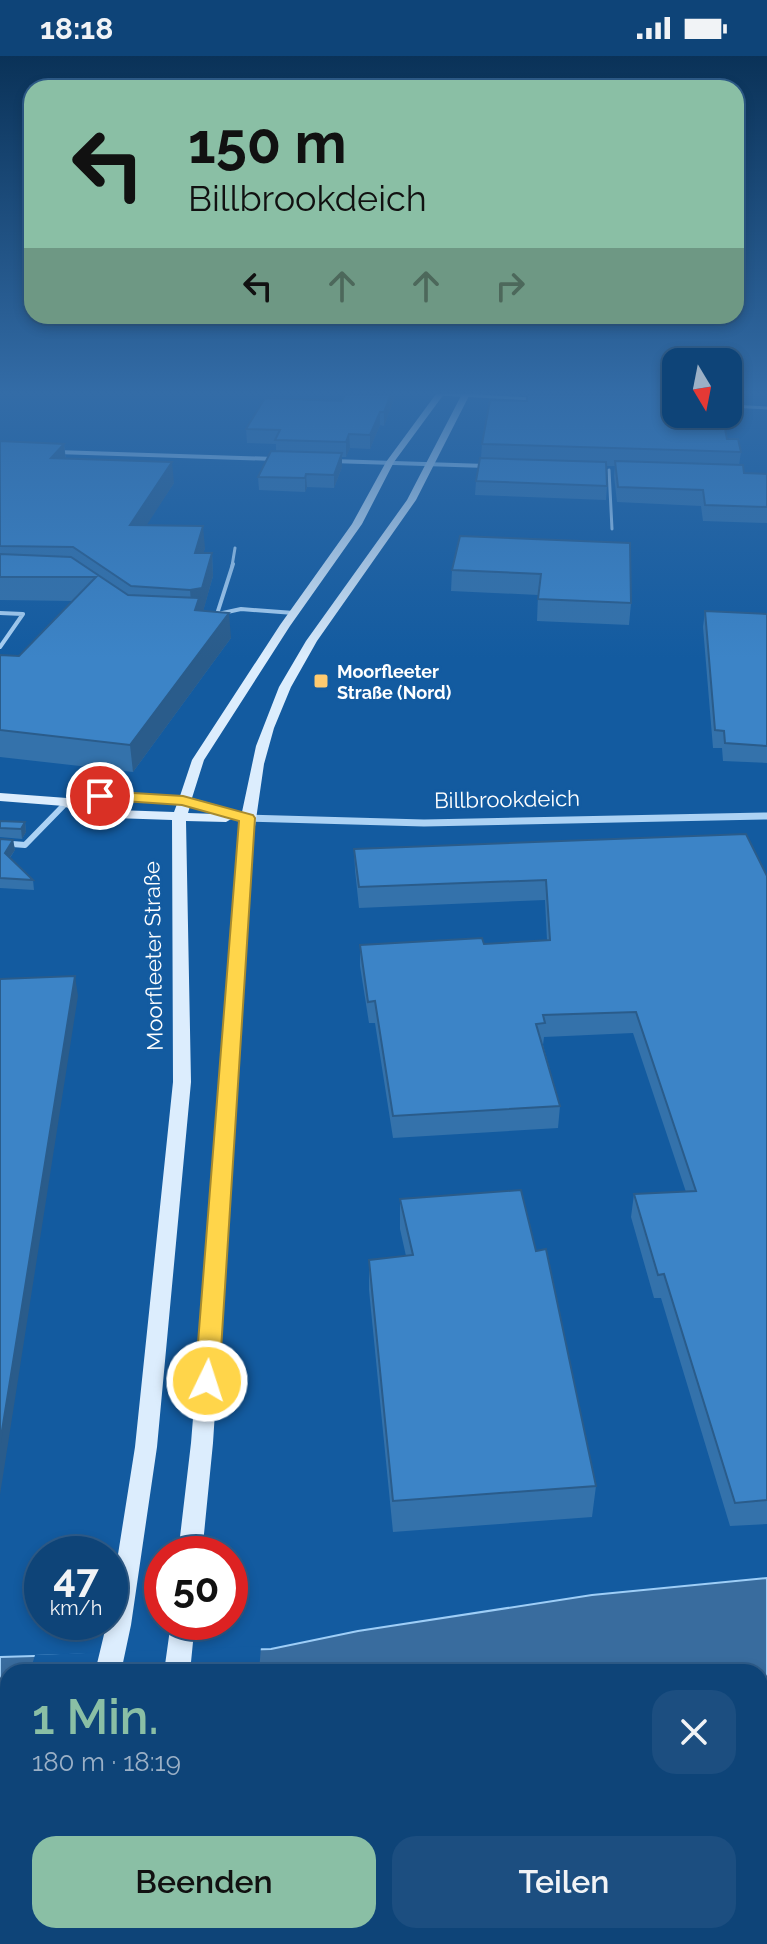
<!DOCTYPE html>
<html lang="de">
<head>
<meta charset="utf-8">
<style>
	:root { --surface:#0e4478; --page:#1c4e80; --text:#f1f3f6; --muted:#9bb0c6; --line:#2e5c8a; --accent:#8abfa5 }
	body { margin:0; font-family:Raleway,sans-serif; background:var(--page); color:var(--text); height:100vh; display:flex; flex-direction:column; font-size:30px; white-space:nowrap }
	* { box-sizing:border-box; margin:0 }
	p { font-size:26px; color:var(--muted) }
	.icon { flex:none; width:44px; height:44px; fill:none; stroke:currentColor; stroke-width:2; stroke-linecap:round; stroke-linejoin:round }
	.map { position:relative; flex:1; overflow:hidden }
	.sheet { position:absolute; left:0px; top:1608px; width:768px; height:280px; display:flex; flex-direction:column; background:var(--surface); border-radius:24px 24px 0 0; box-shadow:0 4px 12px #0003,0 0 0 2px var(--line) }
	.sheet>* { flex:none }
	.hud { position:absolute; left:24px; top:24px; width:720px; height:244px; border-radius:24px; box-shadow:0 4px 12px #0003,0 0 0 2px var(--line); background:#8abfa5; color:#111; overflow:hidden }
	.needle { width:52px; rotate:170deg }
	.controls { position:absolute; left:662px; top:292px; display:grid; gap:16px }
	.controls a { display:grid; place-items:center; width:80px; height:80px; border-radius:16px; background:var(--surface); box-shadow:0 4px 12px #0003,0 0 0 2px var(--line); font-size:40px }
	.speed { position:absolute; left:24px; top:1480px; display:flex; gap:16px; font-size:40px; font-weight:700; text-align:center }
	.speed>* { display:grid; place-content:center; width:104px; height:104px; border-radius:50%; background:var(--surface); box-shadow:0 4px 12px #0003,0 0 0 2px var(--line); line-height:1 }
	.speed small { font-size:20px; font-weight:400 }
	.speed .limit { border:12px solid #d22; background:#fff; color:#111 }
	.pin { position:absolute; display:grid; place-items:center; width:68px; height:68px; color:#fff; margin:-34px; border:4px solid #fff; border-radius:50%; box-shadow:0 2px 8px #0007 }
	.me { position:absolute; width:88px; margin:-44px; rotate:4deg; stroke-linejoin:round; filter:drop-shadow(0 0 6px #0008) }
	.turn { display:flex; align-items:center; gap:28px; height:168px; padding:0 32px; font-size:36px }
	.turn .icon { width:104px; height:104px; stroke-width:2.5 }
	.turn b { display:block; font-size:56px; line-height:68px }
	.lanes { display:flex; align-items:center; height:76px; padding:0 32px; background:#0003; justify-content:center; gap:40px; direction:ltr }
	.lanes .off { opacity:.35 }
	.round { display:grid; place-items:center; flex:none; width:84px; height:84px; border-radius:24px; background:var(--page) }
	.headline { display:flex; align-items:center; justify-content:space-between; height:136px; padding:0 32px }
	h1 { font-size:48px; font-weight:600; line-height:60px; color:var(--accent) }
	.button { display:flex; gap:16px; margin-top:auto; padding:16px 32px }
	.button a { flex:1; height:92px; border-radius:24px; background:var(--accent); color:#111; font-size:32px; font-weight:600; line-height:92px; text-align:center }
	.button a+a { background:var(--page); color:var(--text) }
	.status { display:flex; justify-content:space-between; align-items:center; height:56px; padding:0 40px; background:var(--surface); direction:ltr }
	.status svg { height:22px; fill:currentColor }
	.map>svg:first-child { display:block }
	.water { fill:#396c9e; stroke:#9ecef7; stroke-width:2; fill-rule:evenodd }
	.pier { fill:#135ba0 }
	.lines { fill:none; stroke-linecap:round; stroke-linejoin:round }
	.lane-far2 { stroke:#acd2f4; stroke-width:3 }
	.lane-far1 { stroke:#acd2f4; stroke-width:4 }
	.lane { stroke:#acd2f4; stroke-width:6 }
	.street-far1 { stroke:#acd2f4; stroke-width:4 }
	.street { stroke:#acd2f4; stroke-width:7 }
	.secondary { fill:#dcedfd; fill-rule:evenodd }
	.wall { fill:#3472ab }
	.shaded-wall { fill:#2a5c8b }
	.building { fill:#3c84c7; stroke:#2a5c8b; stroke-width:2 }
	.route { fill:#ffd54a; stroke:#a68a30; stroke-width:2 }
	.poi-dot { fill:#ffcb70; stroke:#135ba0; stroke-width:3 }
	.labels { text-anchor:middle; dominant-baseline:central; stroke-width:6; stroke-linejoin:round; paint-order:stroke }
	.far-poi-label { font-size:18px; font-weight:bold; fill:#fff; stroke:#135ba0; text-anchor:start }
	.street-label { font-size:22px; fill:#fff; stroke:#135ba0 }
</style>
</head>
<body>
<div class="status"><b>18:18</b><svg viewBox="0 0 49 12"><path d="M0 12V9h3v3zM5 12V6h3v6zM10 12V3h3v9zM15 12V0h3v12zM26 1h20v11H26zM47 4h2v5h-2z"/></svg></div>
<div class="map">
<svg width="767" height="1888" viewBox="0 0 767 1888">
	<rect width="100%" height="100%" fill="#135ba0"/>
	<path class="water" d="M 767,1522 L 767,1888 L 0,1888 L 0,1601 L 271,1593 L 358,1575 L 592,1539 ZM 8,1616 L 760,1616 L 760,1880 L 8,1880 Z"/>
	<path class="pier" d="M 261,1590 L 259,1616 L 30,1616 L 35,1599 Z
		M 8,1696 L 8,1880 L 237,1880 L 236,1888 L 0,1888 L 0,1725 Z"/>
	<g class="lines">
		<path class="lane-far2" d="M 439,338 L 533,343
			M 728,350 L 767,352
			M 609,414 L 612,473
			M 232,510 L 235,492"/>
		<path class="lane-far1" d="M 0,557 L 23,558
			M 217,558 L 233,508
			M 218,558 L 241,553 L 294,557
			M 0,591 L 23,558"/>
		<path class="lane" d="M 0,787 L 25,789 L 66,747"/>
		<path class="street-far1" d="M 56,396 L 274,403
			M 332,405 L 486,410"/>
		<path class="street" d="M 248,762 L 424,767 L 767,760"/>
		<path class="secondary" d="M 436,338 L 444,338 L 394,406 L 362,468 L 290,570 L 204,704 L 192,742 L 242,756 L 256,690 L 279,631 L 306,585 L 407,444 L 462,338 L 470,338 L 416,444 L 317,585 L 291,631 L 274,672 L 264,708 L 251,798 L 213,1387 L 202,1498 L 178,1498 L 191,1387 L 241,765 L 233,762 L 226,766 L 186,765 L 191,1026 L 157,1391 L 131,1569 L 121,1616 L 95,1616 L 107,1566 L 110,1566 L 110,1549 L 135,1391 L 173,1026 L 172,764 L 85,761 L 64,750 L 0,745 L 0,737 L 67,742 L 100,736 L 180,740 L 192,704 L 280,569 L 352,468 L 386,406 ZM 100,744 L 177,748 L 174,756 L 88,753 L 79,748 ZM 190,750 L 216,758 L 188,757 Z
			M 171,1566 L 195,1566 L 190,1616 L 164,1616 Z
			M 34,1880 L 62,1880 L 60,1888 L 32,1888 Z
			M 132,1880 L 160,1880 L 159,1888 L 131,1888 Z"/>
	</g>
	<path class="wall" d="M 345,338 L 396,338 L 384,370 L 380,369 L 370,393 L 350,392 L 346,401 L 342,401 L 342,411 L 334,432 L 307,431 L 305,436 L 259,434 L 258,421 L 276,395 L 276,388 L 247,387 L 246,373 L 342,345 Z
		M 526,338 L 676,338 L 727,383 L 741,396 L 739,409 L 744,417 L 767,418 L 767,467 L 703,465 L 701,450 L 617,446 L 614,420 L 615,410 L 606,410 L 607,430 L 606,444 L 475,439 L 476,425 L 481,402 L 482,388 L 526,345 Z
		M 0,385 L 64,388 L 66,403 L 174,427 L 146,469 L 205,492 L 203,497 L 212,497 L 213,520 L 203,555 L 231,582 L 133,716 L 0,701 L 0,599 L 19,600 L 73,545 L 0,544 Z
		M 460,480 L 631,547 L 629,569 L 537,565 L 538,539 L 451,535 L 452,514 Z
		M 705,555 L 767,558 L 767,707 L 723,705 L 722,692 L 713,692 L 703,571 Z
		M 0,765 L 25,766 L 26,776 L 22,783 L 0,781 Z
		M 0,783 L 13,784 L 15,794 L 10,802 L 33,824 L 34,834 L 0,832 Z
		M 354,793 L 767,820 L 767,1468 L 730,1470 L 661,1242 L 654,1242 L 631,1161 L 634,1138 L 686,1136 L 633,977 L 544,981 L 543,989 L 560,1050 L 558,1072 L 393,1082 L 375,967 L 369,967 L 360,910 L 360,889 L 484,888 L 547,884 L 545,844 L 359,852 L 355,814 Z
		M 400,1143 L 596,1430 L 592,1461 L 393,1476 L 369,1234 L 369,1204 L 406,1200 L 400,1173 Z"/>
	<path class="shaded-wall" d="M 391,338 L 396,338 L 384,370 L 384,356 Z
		M 380,356 L 380,369 L 370,393 L 370,379 Z
		M 349,378 L 350,392 L 346,401 L 346,386 Z
		M 64,388 L 66,408 L 51,402 Z
		M 342,397 L 342,411 L 334,432 L 334,419 Z
		M 172,406 L 174,427 L 132,492 L 130,469 Z
		M 306,418 L 307,431 L 305,436 L 305,422 Z
		M 203,470 L 205,492 L 197,520 L 195,497 Z
		M 212,497 L 213,520 L 203,556 L 192,558 L 190,534 Z
		M 229,557 L 231,582 L 133,716 L 130,689 Z
		M 25,766 L 26,776 L 22,783 L 21,773 Z
		M 13,784 L 15,794 L 6,807 L 5,797 Z
		M 75,920 L 78,940 L 0,1439 L 0,1387 Z"/>
	<path class="building" d="M 345,338 L 391,338 L 384,356 L 380,356 L 370,379 L 349,378 L 346,386 L 275,384 L 280,374 L 246,373 L 265,342 L 342,345 Z
		M 527,338 L 676,338 L 676,358 L 722,358 L 727,383 L 738,383 L 741,396 L 482,388 L 490,344 L 527,345 Z
		M 0,385 L 64,388 L 51,402 L 172,406 L 130,469 L 203,470 L 195,497 L 212,497 L 202,532 L 190,534 L 131,530 L 73,491 L 0,490 Z
		M 271,395 L 342,397 L 334,419 L 306,418 L 305,422 L 258,421 Z
		M 480,402 L 606,406 L 607,430 L 476,425 Z
		M 615,405 L 743,409 L 744,417 L 767,418 L 767,451 L 705,449 L 703,434 L 618,431 Z
		M 460,480 L 630,487 L 631,547 L 538,543 L 541,518 L 452,514 Z
		M 0,498 L 71,501 L 128,539 L 199,542 L 195,554 L 229,557 L 130,689 L 0,674 L 0,599 L 19,600 L 96,521 L 0,521 Z
		M 705,555 L 767,558 L 767,690 L 725,687 L 724,675 L 715,674 Z
		M 0,765 L 25,766 L 21,773 L 0,772 Z
		M 746,778 L 767,820 L 767,1444 L 735,1447 L 664,1218 L 658,1219 L 634,1138 L 696,1135 L 636,956 L 543,959 L 545,967 L 536,968 L 560,1050 L 393,1060 L 375,945 L 368,946 L 360,889 L 482,882 L 484,888 L 550,884 L 546,824 L 359,831 L 354,793 Z
		M 0,783 L 13,784 L 5,797 L 33,824 L 0,822 Z
		M 75,920 L 0,1387 L 0,923 Z
		M 521,1134 L 536,1195 L 546,1193 L 596,1430 L 393,1445 L 369,1204 L 413,1199 L 400,1143 Z"/>
	<linearGradient id="sky" x2="0" y2="1"><stop stop-color="#0a3258"/><stop offset="0.56" stop-color="#336ca7"/><stop offset="1" stop-color="#336ca7" stop-opacity="0"/></linearGradient>
	<rect width="767" height="602" fill="url(#sky)"/>
	<path class="route" d="M 100,735 L 183,740 L 253,759 L 255,762 L 219,1325 L 215,1331 L 207,1334 L 198,1331 L 195,1325 L 239,765 L 182,749 L 94,743 L 94,736 Z"/>
	<rect class="poi-dot" x="313" y="617" width="16" height="16" rx="4"/>
	<g class="labels">
		<g class="far-poi-label">
			<text x="337" y="615">Moorfleeter<tspan x="337" dy="21">Straße (Nord)</tspan></text>
		</g>
		<g class="street-label">
			<text transform="translate(507 743) rotate(-1)">Billbrookdeich</text>
			<text transform="translate(153 900) rotate(-91)">Moorfleeter Straße</text>
		</g>
	</g>
</svg>
<div class="controls">
<a><svg class="needle" viewBox="-14 -14 28 28"><path d="M0-13l5 13h-10z" fill="#e53935"/><path d="M0 13l5-13h-10z" fill="#9bb0c6"/></svg></a>
</div>
<div class="speed"><div>47<small>km/h</small></div><div class="limit">50</div></div>
<div class="pin" style="left:100px;top:740px;background:#d93025"><svg class="icon" aria-label="arrive" viewBox="0 0 24 24"><path d="M6 21V4h12l-3 4 3 4H6"/></svg></div>
<svg class="me" style="left:207px;top:1325px" viewBox="-20 -20 40 40"><circle r="17" fill="#ffd54a" stroke="#fff" stroke-width="3"/><path d="M0-11L8 9 0 5-8 9z" fill="#fff"/></svg>
<div class="hud">
<div class="turn"><svg class="icon" aria-label="left" viewBox="0 0 24 24"><path d="M17 20v-9H6M10 6l-5 5 5 5"/></svg><div><b>150 m</b>Billbrookdeich</div></div>
<div class="lanes"><svg class="icon" aria-label="left" viewBox="0 0 24 24"><path d="M17 20v-9H6M10 6l-5 5 5 5"/></svg><svg class="icon off" aria-label="ahead" viewBox="0 0 24 24"><path d="M12 20V5M6 11l6-6 6 6"/></svg><svg class="icon off" aria-label="ahead" viewBox="0 0 24 24"><path d="M12 20V5M6 11l6-6 6 6"/></svg><svg class="icon off" aria-label="right" viewBox="0 0 24 24"><path d="M7 20v-9h11M14 6l5 5-5 5"/></svg></div>
</div>
<section class="sheet">
<div class="headline"><div><h1>1 Min.</h1><p>180 m · 18:19</p></div><a class="round"><svg class="icon" aria-label="close" viewBox="0 0 24 24"><path d="M6 6l12 12M18 6L6 18"/></svg></a></div>
<div class="button"><a>Beenden</a><a>Teilen</a></div>
</section>
</div>
</body>
</html>
